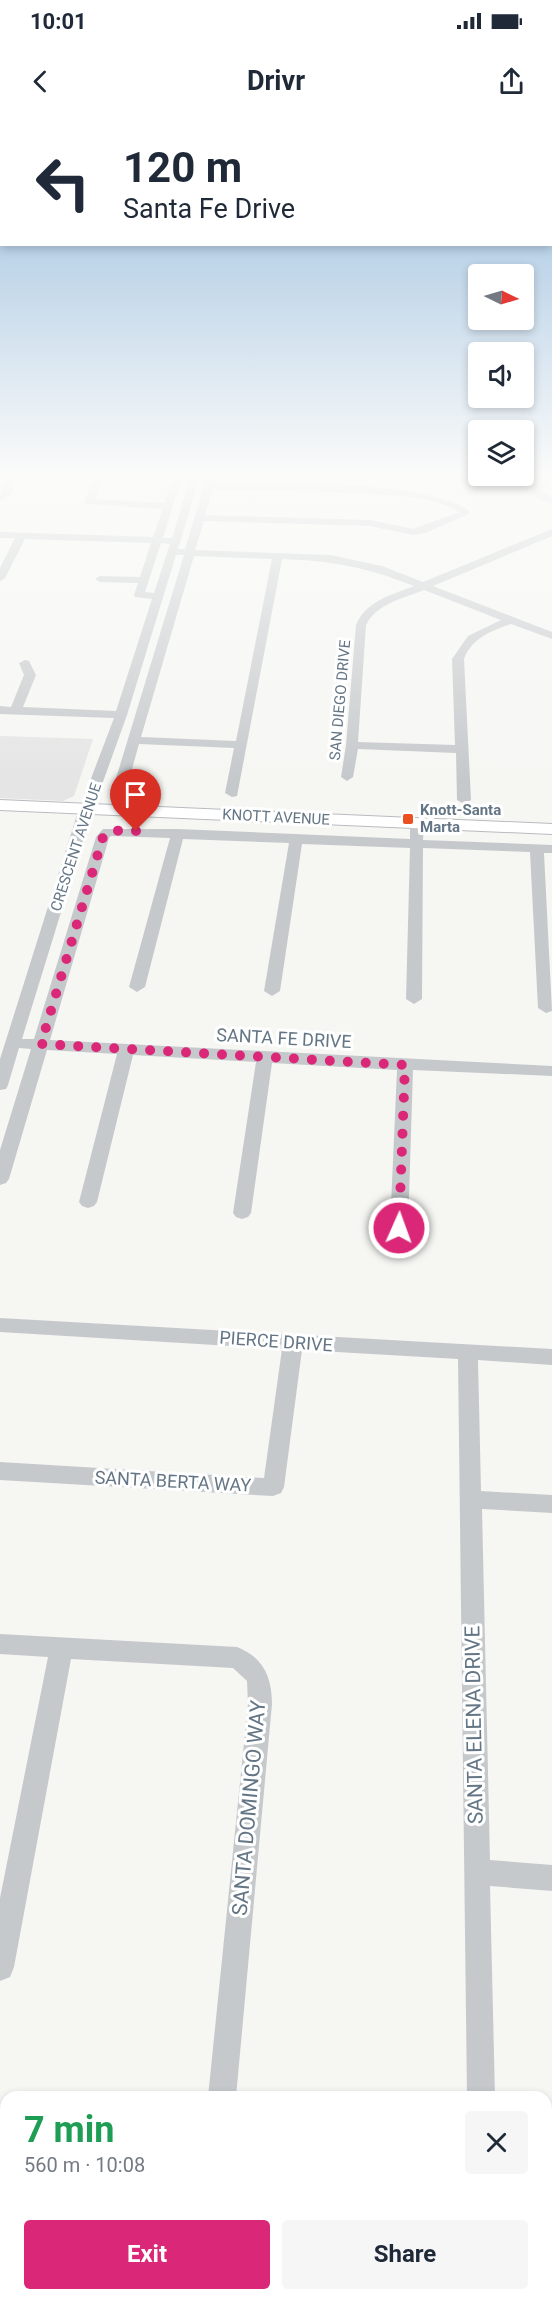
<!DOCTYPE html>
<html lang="en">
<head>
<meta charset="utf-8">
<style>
  body { margin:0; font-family:Roboto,sans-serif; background:#f6f6f7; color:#1f2937; height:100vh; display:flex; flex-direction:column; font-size:22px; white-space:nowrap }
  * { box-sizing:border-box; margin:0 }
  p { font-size:20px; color:#747a83 }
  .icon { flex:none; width:33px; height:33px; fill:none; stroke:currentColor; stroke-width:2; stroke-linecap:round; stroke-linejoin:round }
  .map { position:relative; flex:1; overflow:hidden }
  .sheet { position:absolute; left:0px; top:1971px; width:552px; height:210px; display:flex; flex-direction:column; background:#fff; border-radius:18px 18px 0 0; box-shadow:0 3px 9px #0003 }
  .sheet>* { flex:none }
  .hud { position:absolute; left:0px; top:0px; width:552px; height:126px; box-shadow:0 3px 9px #0003; background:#fff; color:#1f2937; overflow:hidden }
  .needle { width:39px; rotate:95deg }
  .tools { position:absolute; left:468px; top:144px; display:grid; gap:12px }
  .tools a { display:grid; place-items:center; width:66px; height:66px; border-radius:6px; background:#fff; box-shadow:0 3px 9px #0003; font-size:30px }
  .pin { position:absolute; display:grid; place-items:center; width:51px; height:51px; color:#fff; margin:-62px -26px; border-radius:50% 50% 50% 0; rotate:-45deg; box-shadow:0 0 6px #0007 }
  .pin .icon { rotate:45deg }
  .me { position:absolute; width:66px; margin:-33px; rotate:2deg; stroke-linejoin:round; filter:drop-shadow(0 0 4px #0008) }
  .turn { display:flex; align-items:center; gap:21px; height:126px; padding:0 24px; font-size:27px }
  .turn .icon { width:78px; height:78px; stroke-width:2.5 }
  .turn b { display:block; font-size:42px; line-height:51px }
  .round { display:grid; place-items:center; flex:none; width:63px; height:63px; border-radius:6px; background:#f6f6f7 }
  .head { display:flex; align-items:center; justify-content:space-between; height:102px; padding:0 24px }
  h1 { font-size:36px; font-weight:700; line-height:45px; color:#1e9e55 }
  .cta { display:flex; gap:12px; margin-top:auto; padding:12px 24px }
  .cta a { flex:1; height:69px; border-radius:6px; background:#db2777; color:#fff; font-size:24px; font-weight:700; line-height:69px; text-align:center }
  .cta a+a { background:#f6f6f7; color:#1f2937 }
  .status { display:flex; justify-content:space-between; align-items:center; height:42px; padding:0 30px; background:#fff; direction:ltr }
  .status svg { height:16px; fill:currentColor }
  header { display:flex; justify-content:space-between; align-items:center; height:78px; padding:0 24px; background:#fff; font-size:27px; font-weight:700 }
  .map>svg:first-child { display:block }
</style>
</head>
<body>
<div class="status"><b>10:01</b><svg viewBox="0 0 49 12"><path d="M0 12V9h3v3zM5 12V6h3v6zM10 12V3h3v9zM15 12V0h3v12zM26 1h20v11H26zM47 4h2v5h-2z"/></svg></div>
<header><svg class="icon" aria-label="back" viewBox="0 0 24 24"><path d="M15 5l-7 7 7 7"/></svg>Drivr<svg class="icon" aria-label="share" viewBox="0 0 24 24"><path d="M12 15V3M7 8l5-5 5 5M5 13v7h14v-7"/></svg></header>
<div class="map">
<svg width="552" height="2181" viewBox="0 0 552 2181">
  <rect width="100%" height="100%" fill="#f6f6f3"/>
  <!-- built -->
  <path fill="#e4e5e4" d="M0,616L93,619L74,676L63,681L0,678Z"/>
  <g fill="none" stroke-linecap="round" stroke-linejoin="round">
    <defs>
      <path id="major" d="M0,680L552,704V714L0,690Z"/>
    </defs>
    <!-- major casing -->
    <use href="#major" stroke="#b8bcc0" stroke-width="2"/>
    <!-- minor -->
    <path fill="#c6c9cc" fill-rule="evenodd" d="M11,353H20L10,375L0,381V374Z
      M96,353H105L95,379L164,383L174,353H183L163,418H172L192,353H201L178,429H185L208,353H217L215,363C280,365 415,358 469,390V394L425,413L413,415L370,406L204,401L195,430L330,435L382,446L423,462L552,409V416L433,466L552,512V519L511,504C491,511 472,518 464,539L471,680L464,684L457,680L456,633L358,629L353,657L347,661L341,657L346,625L356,505C366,481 391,475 414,466C365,447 335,441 282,439L237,676L232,677L225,673L234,628L139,624L124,678L122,681H112L110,678L184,435H176L127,595L90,698L22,919H34L96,717L103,709H178L410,719V703L417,699L424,703L423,720L552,725V733H544L552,891L546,893L538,888L530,732L423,728L422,879L414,884L406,879L410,728L302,724L280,871L272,876L264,871L289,723L183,719L145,867L137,872L129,867L170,718L111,716L109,718L50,920L552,946V956L413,950L408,1108L405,1113L399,1114L393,1113L390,1108L397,950L272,943L251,1093L248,1097L242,1099L236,1097L233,1093L256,942L133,935L97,1082L94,1086L88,1088L82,1086L79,1082L117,934L47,930L9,1059L6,1063L0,1065V1030L31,929L19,928L8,965L6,969L0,970V939L76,698L114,598L0,594V586L11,587L24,555L19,543L25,540L29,541L36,555L23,587L116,591L152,479L135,477L134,475L138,463L100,462L95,459L100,456L140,457L151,423L25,419L5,458L0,461V448L15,418H0V412L153,417L163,389L86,384L84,382ZM213,369C265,370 317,371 369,374C399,376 433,376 459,392L413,409L370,400L205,395ZM161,423L170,424L154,473L145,472ZM194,436L272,439L236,621L141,617ZM424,470L501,500L468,516L452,539L455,625L358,622L366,505C376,484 404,478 424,470Z
      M552,358V364L541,371L552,378V384L539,379L531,372L535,365Z
      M0,1198L552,1229V1245L478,1240L481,1371L552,1375V1393L482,1389L490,1740L552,1745V1771L490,1766L495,1977H467L458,1239L302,1230L284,1367L281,1373L273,1376L0,1360V1342L264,1358L282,1229L0,1212Z
      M0,1514L237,1527C263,1537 272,1557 272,1584L236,1977H208L248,1584L247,1561L233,1548L71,1539L14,1847L10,1857L0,1861V1778L48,1537L0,1534Z
      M0,2110L6,2111V2141L0,2140Z
      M188,2175H218V2181H186Z
      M469,2175H499L500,2181H468Z"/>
    <!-- major -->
    <use href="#major" fill="#fff" fill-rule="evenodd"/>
  </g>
  <!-- sky -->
  <linearGradient id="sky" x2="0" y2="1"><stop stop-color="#97bcdd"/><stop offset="0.54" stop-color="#fbfbfa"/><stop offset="1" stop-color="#fbfbfa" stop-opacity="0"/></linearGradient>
  <rect width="552" height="659" fill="url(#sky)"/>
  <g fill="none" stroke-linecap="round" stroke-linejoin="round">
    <!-- route -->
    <path stroke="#db2777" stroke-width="10" stroke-dasharray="0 18" d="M136,711C124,711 112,708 103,717L41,924L405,945L399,1108"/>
  </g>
  <!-- markers -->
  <rect fill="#ea511f" stroke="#fff" stroke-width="2" x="402" y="693" width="12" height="12" rx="3"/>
  <g text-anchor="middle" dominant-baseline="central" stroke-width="6" stroke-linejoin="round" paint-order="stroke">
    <!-- far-street labels -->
    <g font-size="15" fill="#647685" stroke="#fff">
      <text transform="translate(340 580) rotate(-85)">SAN DIEGO DRIVE</text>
      <text transform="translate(276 697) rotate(3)">KNOTT AVENUE</text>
      <text transform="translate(76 727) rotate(-72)">CRESCENT AVENUE</text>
    </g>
    <!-- far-poi labels -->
    <g font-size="15" font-weight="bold" fill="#647685" stroke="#fff" text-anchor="start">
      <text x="420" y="690">Knott-Santa<tspan x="420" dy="17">Marta</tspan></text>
    </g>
    <!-- street labels -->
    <g font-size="18" fill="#647685" stroke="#fff">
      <text transform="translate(284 918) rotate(3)">SANTA FE DRIVE</text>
      <text transform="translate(276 1221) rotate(4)">PIERCE DRIVE</text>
      <text transform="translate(173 1361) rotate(3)">SANTA BERTA WAY</text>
    </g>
    <!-- near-street labels -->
    <g font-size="21" fill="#647685" stroke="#fff">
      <text transform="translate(474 1605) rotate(-91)">SANTA ELENA DRIVE</text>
      <text transform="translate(249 1688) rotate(-85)">SANTA DOMINGO WAY</text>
    </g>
  </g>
</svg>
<div class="tools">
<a><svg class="needle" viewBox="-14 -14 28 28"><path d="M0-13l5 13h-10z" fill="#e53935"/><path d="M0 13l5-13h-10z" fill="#747a83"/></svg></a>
<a><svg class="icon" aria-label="sound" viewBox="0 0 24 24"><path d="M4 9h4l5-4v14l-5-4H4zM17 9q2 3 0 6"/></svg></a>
<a><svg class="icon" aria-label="layers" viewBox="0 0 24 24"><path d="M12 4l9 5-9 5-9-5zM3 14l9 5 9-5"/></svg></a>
</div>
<div class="pin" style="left:136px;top:711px;background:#d93025"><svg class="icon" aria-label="arrive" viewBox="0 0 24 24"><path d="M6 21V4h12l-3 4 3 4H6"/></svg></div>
<svg class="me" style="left:399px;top:1108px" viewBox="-20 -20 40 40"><circle r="17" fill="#db2777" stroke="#fff" stroke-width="3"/><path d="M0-11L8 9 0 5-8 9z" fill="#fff"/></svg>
<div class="hud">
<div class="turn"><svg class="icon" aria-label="left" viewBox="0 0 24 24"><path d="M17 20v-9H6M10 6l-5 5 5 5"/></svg><div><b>120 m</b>Santa Fe Drive</div></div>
</div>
<section class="sheet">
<div class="head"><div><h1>7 min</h1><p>560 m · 10:08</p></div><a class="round"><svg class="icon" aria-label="close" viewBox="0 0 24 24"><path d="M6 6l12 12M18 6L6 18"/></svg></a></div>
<div class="cta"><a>Exit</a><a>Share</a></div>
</section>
</div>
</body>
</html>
